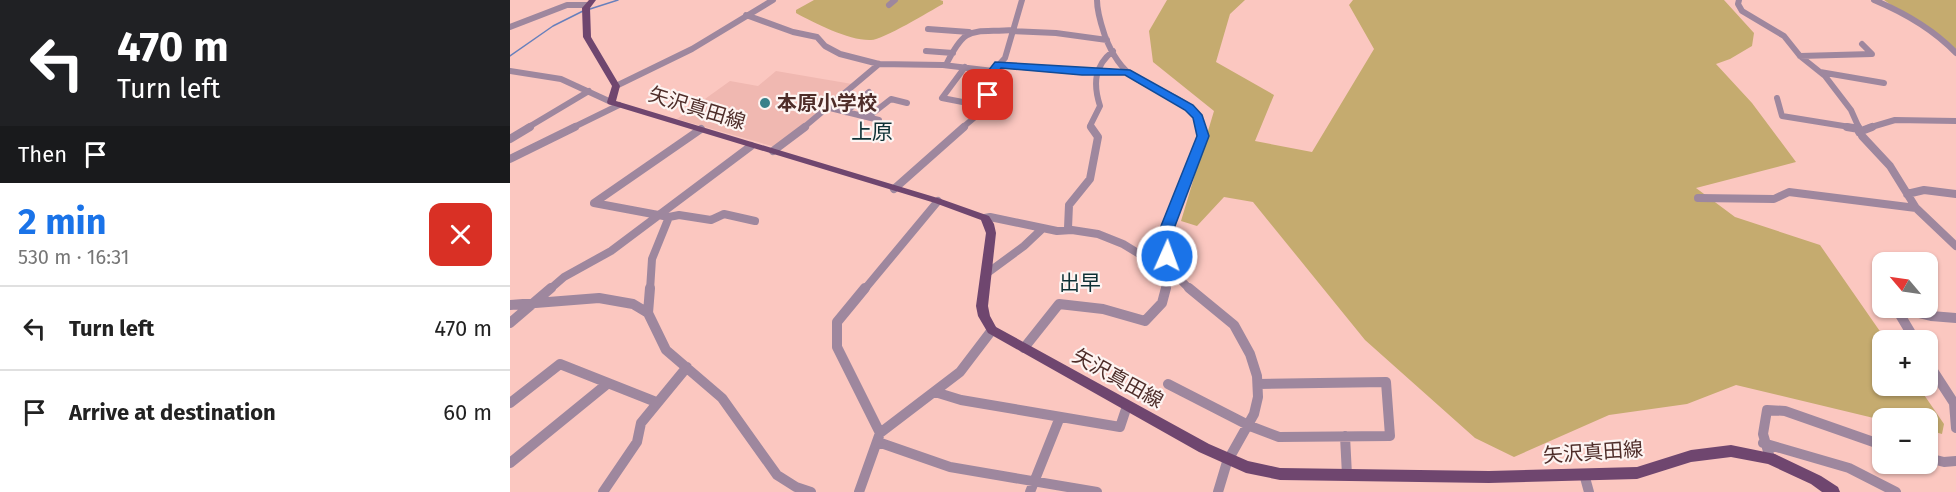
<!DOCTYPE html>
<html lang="en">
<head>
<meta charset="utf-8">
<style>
  body { margin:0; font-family:"Fira Sans","Noto Sans JP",sans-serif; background:#f6f6f6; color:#222; height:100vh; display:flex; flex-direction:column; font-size:22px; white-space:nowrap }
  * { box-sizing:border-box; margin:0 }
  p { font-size:20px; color:#767676 }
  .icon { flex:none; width:33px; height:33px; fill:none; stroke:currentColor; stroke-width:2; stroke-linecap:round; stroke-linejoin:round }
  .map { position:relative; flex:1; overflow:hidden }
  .drawer { display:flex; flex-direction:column; background:#fff; width:510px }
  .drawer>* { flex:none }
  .banner { background:#202124; color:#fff; overflow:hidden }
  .needle { width:39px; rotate:299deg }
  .controls { position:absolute; left:1362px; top:252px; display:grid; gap:12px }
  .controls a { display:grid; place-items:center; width:66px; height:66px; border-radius:12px; background:#fff; box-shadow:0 2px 4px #0004; font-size:30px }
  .pin { position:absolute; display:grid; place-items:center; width:51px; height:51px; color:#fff; margin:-26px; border-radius:12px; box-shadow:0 3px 9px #0006 }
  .me { position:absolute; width:66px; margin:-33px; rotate:2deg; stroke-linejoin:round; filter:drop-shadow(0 0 4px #0008) }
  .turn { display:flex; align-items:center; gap:21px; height:126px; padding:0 18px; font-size:27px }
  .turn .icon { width:78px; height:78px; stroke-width:2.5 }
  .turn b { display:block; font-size:42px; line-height:51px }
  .then { display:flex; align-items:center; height:57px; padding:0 18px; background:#0003; gap:12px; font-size:22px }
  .round { display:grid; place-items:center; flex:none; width:63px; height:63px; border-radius:12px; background:#f6f6f6 }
  .head { display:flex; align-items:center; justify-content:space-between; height:102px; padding:0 18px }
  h1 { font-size:36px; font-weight:700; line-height:45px; color:#1a73e8 }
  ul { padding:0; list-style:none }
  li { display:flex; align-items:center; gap:18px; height:84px; padding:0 18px; border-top:2px solid #e0e0e0 }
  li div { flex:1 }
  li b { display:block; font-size:22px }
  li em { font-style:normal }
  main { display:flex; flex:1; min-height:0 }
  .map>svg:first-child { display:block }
</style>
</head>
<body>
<main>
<section class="drawer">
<div class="banner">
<div class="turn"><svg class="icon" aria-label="left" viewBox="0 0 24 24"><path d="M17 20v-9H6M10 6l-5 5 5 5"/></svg><div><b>470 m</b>Turn left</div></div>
<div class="then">Then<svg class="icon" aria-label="arrive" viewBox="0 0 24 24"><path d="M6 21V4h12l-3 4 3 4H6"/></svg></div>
</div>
<div class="head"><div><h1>2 min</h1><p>530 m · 16:31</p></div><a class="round" style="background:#d93025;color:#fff"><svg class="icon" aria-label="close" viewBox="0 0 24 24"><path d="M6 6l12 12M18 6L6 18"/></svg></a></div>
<ul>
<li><svg class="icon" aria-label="left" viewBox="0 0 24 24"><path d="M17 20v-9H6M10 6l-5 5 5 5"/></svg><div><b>Turn left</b></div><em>470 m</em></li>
<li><svg class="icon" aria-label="arrive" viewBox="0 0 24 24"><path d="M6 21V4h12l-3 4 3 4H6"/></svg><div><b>Arrive at destination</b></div><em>60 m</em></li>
</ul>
</section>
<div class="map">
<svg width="1446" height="492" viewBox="0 0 1446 492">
  <rect width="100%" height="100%" fill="#fbc7c0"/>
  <!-- built -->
  <path fill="#f0b8b1" d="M266,71L342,84L265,147L167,119L220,81L248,86Z"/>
  <!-- green -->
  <path fill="#c5ab6f" d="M304,0H430L433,1V4C420,11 373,40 361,40C340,41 304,23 286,13V10Z
    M657,0H735L720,14L706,62L764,95L745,141L802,152L864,49L839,5L843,0H1214L1244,33L1242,46L1220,59L1206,64L1242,103L1286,162L1186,188L1225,217L1310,245L1376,340H1372V386H1408L1434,424L1432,434L1418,430V418H1372V420L1226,385L1177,404L1099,415L1004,457L965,438L855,340L743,202L714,197L687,226L671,221L704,111L643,62L639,31Z
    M1374,0H1446V53L1441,47Z"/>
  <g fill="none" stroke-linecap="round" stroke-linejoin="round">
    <!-- stream -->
    <path stroke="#6880bc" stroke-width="1.5" d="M80,9L108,0
      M0,56L43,26L73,11"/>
    <!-- minor-far2 -->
    <path stroke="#9e879e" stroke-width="6" d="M587,0C587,13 591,24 595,36C601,52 609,67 624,77C646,93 685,97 692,128
      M1229,0L1228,4L1232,11L1274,36L1290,56L1315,76L1341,110L1349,128
      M1364,0C1395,13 1423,29 1446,53
      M379,5L385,0
      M236,15L283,32L307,37L315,46L330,54L369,64L433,65L483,71
      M0,27L57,5H78
      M418,29L459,32
      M503,31L546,33L597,40
      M416,51L443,53
      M1290,56L1362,54L1352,44
      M436,65C456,24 461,33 503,30
      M488,65L572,72H617
      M455,67L432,98L473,106
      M0,71L51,79L101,102
      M1310,72L1374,83
      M106,86L182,49L263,0
      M1267,98L1272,116L1346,128
      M320,108L369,120
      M336,112L359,92
      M358,117L381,99L397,103
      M17,128L79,91
      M62,128L109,105
      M293,128L369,64
      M452,128L471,112L483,71L495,58L512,0
      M582,128L580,126L590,106C583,84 584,66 603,51
      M1358,128L1385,120L1446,121"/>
    <!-- minor-far1 -->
    <path stroke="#9e879e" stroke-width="8" d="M1337,127L1349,129
      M1348,127L1352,136L1380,166L1406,208L1446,246
      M1349,132L1362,127
      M0,139L20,127
      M263,151L295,127
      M0,159L65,127
      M384,189L454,127
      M1397,194L1414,190L1446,194
      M1188,198L1264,199L1279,192L1406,208
      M159,217L169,215L201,220L214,214L245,221
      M475,218L480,217L547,231L562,230L588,234L613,244L649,266L661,267L655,290
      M558,228L559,205L580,179L588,137L581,127
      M476,274L514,246L532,229
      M39,290L54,277L101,251L241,146
      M140,290L142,259L159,217L84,203L191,129
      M354,290L428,201
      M681,290C629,247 672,203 687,154C690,146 693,136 692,127"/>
    <!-- minor -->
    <path stroke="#9e879e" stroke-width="10" d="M679,288L724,325L740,354L747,376L748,397L744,414L717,462L708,492
      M0,305L89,298L123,304L138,313L156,350L212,398L267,475L286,487L301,492
      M1386,308L1405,340
      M1388,308L1421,316L1446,318
      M138,313L140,288
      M0,323L41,288
      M514,348L549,304L593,309L635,321L652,303L656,288
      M1418,363L1444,403L1446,428
      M658,384L740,426L769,437L880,436L876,382L748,384
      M425,392L451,400L610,427L617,406
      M0,403L50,364L146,402
      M370,433L450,372L482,330
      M835,436L837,475
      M368,442L440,467L587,492
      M1253,443L1339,468L1386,492
      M1260,458L1253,434L1257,410L1275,411L1372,445
      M1418,458L1434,462L1446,461
      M0,463L97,384
      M1074,474L1079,492
      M93,492L127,442L131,423L177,367
      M349,492L370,433L327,347V322L355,288
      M520,492L550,417"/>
    <!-- major -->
    <path fill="#6f466f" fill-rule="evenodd" d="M79,0H86L80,8L81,37L110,86L106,101L431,199L479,216L484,224L486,233L478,306L480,316L486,327L699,444L738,461L770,468L979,471L1127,467L1181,450L1221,445L1265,454L1311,476L1328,487L1330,492H1312L1301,484L1258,464L1221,457L1181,462L1127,479L979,483L770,480L736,473L689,452L478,333L468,316L466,306L476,233L471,220L425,203L98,104L97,102L102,86L73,37L72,8Z"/>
  </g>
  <!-- route -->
  <path fill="#1a73e8" stroke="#114b97" stroke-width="1.5" d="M485,62L620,70L683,105L692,115L699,136L665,226L662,260H652L648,240L651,226L687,136L683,118L675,110L615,75H572L491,68L488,72L483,95L481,97H474L472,95L478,71Z"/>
  <!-- markers -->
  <circle fill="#39808a" stroke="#fdf4f2" stroke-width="2" cx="255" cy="103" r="6"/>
  <g text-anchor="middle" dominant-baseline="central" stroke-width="4.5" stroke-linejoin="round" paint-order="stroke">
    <!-- poi labels -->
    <g font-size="20" font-weight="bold" fill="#4e2d29" stroke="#fdf4f2" text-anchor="start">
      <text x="267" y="103">本原小学校</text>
    </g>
    <!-- street labels -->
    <g font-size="20" fill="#4e2d29" stroke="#fdf4f2">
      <text transform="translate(187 108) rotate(17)">矢沢真田線</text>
      <text transform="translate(608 378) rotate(29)">矢沢真田線</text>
      <text transform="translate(1083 452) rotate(-4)">矢沢真田線</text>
    </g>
    <!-- neighbourhood labels -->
    <g font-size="21" fill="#0e3135" stroke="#fdf4f2">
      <text x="362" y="132">上原</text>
      <text x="570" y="283">出早</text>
    </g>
  </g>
</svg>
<div class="controls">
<a><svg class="needle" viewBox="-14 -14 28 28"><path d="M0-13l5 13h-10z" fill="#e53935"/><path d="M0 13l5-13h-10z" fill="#767676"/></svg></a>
<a>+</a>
<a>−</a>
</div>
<div class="pin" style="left:478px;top:95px;background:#d93025"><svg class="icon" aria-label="arrive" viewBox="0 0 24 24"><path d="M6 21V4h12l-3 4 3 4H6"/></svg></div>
<svg class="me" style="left:657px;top:256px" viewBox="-20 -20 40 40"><circle r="17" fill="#1a73e8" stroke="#fff" stroke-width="3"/><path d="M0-11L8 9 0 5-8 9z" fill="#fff"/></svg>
</div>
</main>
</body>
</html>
